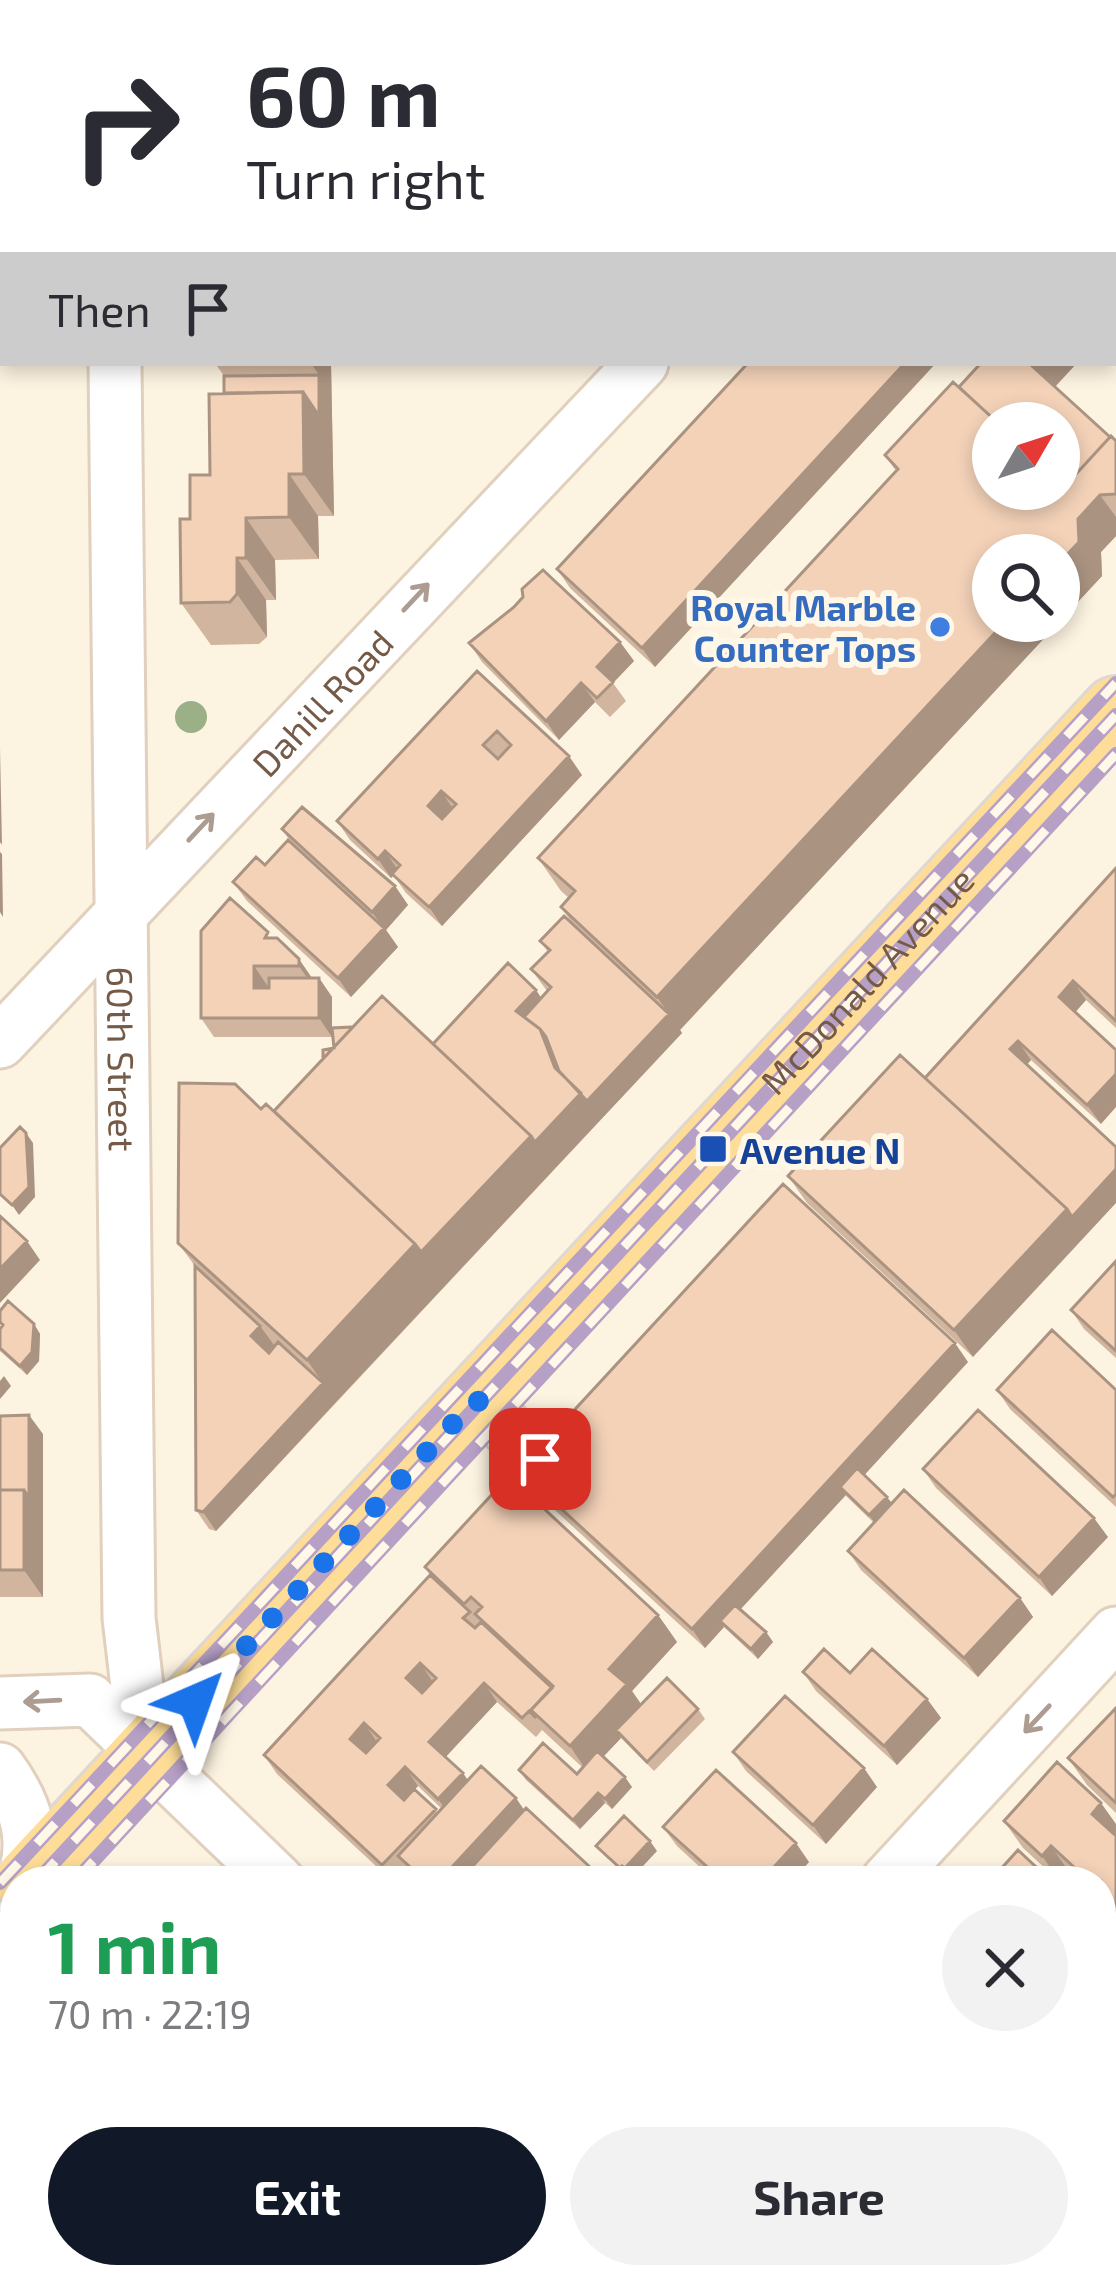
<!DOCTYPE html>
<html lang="en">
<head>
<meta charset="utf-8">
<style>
  body { margin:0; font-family:"Exo 2",sans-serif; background:#f2f2f3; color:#2b2b33; height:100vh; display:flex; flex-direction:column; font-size:45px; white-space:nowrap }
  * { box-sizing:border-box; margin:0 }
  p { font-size:39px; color:#7c7c81 }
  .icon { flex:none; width:66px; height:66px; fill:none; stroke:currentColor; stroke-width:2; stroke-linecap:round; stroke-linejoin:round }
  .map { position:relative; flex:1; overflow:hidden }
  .side { position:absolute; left:0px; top:1866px; width:1116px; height:423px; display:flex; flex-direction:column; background:#fff; border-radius:48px 48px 0 0; box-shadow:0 6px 18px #0003 }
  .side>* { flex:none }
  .hud { position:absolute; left:0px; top:0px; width:1116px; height:366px; box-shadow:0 6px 18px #0003; background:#fff; color:#2b2b33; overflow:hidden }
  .needle { width:78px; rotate:51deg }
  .controls { position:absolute; left:972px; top:402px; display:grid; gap:24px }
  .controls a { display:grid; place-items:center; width:108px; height:108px; border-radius:50%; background:#fff; box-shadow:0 6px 18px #0003; font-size:60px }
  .pin { position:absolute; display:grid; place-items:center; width:102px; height:102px; color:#fff; margin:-51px; border-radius:24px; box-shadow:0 6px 18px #0006 }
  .me { position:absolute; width:132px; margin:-66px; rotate:43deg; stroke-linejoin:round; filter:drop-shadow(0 0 9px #0008) }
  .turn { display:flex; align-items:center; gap:42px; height:252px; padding:0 48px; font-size:54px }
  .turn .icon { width:156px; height:156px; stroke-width:2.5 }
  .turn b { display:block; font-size:84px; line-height:102px }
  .then { display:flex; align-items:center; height:114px; padding:0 48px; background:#0003; gap:24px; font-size:45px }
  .round { display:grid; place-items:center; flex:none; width:126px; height:126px; border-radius:63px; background:#f2f2f3 }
  .overview { display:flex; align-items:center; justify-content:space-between; height:204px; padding:0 48px }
  h1 { font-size:72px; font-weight:700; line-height:90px; color:#1e9e55 }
  .button { display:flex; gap:24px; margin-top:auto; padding:24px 48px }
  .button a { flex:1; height:138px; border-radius:72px; background:#111827; color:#fff; font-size:48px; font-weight:700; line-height:138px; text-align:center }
  .button a+a { background:#f2f2f3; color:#2b2b33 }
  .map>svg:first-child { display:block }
</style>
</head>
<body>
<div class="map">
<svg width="1116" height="2287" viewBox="0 0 1116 2287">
  <rect width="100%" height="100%" fill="#fdf3e1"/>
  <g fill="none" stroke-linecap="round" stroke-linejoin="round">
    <defs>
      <g id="minor">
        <path d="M111,0L112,3"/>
        <path d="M667,0V3"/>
        <path d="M975,3L978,0"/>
        <path d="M0,148H3"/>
        <path d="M1113,196L1116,198"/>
        <path id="s1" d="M115,363L129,1618L145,1755"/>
        <path id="s2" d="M0,1042L642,363"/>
        <path d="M476,1399L551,1469"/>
        <path d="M0,1703L90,1700L278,1881"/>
        <path d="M0,1769C26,1805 37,1837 23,1881"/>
        <path d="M887,1881L1116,1633"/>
        <path d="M695,2274L709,2287"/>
        <path d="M512,2287L524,2274"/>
      </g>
      <g id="major">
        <path id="s3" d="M29,1881L1116,710"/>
      </g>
    </defs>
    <!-- minor casing -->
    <use href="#minor" stroke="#e1d0bd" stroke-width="57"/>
    <!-- major casing -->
    <use href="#major" stroke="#ded7d3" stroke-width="72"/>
    <!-- minor -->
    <use href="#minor" stroke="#fff" stroke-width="51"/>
    <!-- major -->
    <use href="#major" stroke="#fddd97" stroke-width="66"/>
    <defs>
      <path id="rail" d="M37,1881L1116,715
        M75,1881L1116,754
        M0,1883L1116,683
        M0,1921L15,1905
        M0,1963L15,1946"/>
    </defs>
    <!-- rail casing -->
    <use href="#rail" stroke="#b6a0c6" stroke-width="14"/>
    <!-- rail -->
    <use href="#rail" stroke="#fff7e8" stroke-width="9" stroke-dasharray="27" stroke-linecap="butt"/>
  </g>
  <!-- trees -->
  <circle fill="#9cb088" cx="191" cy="717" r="16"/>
  <!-- wall -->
  <path fill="#d1b59e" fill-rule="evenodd" d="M290,0H602V3H290Z
    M215,363H331L334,516H318L319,559L275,560L276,600H266L267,637L259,644L211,645L181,603L190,519L210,475L224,393V376Z
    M748,363H936L655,667L570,588L557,569Z
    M981,363H1077L1055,387L1110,437L1116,441V536L1101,552L1102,576L680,1030L682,1033L216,1531L209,1529L196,1510L195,1266L178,1243L261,1109L274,1111L334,1048L332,1037H214L201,1018L272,938L312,978H319L332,997V1028L433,1044L541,998L547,991L531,969L548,952L540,941L572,923L561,907L569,898L561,891L538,858L896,471L885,455L959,387Z
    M620,642L634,661L613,683L626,701L610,717L595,702L559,740L482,662L469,643Z
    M477,671L582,775L442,926L406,893L394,876L391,878L350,840L337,821Z
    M282,829L395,886L408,905L386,930L398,947L351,997L247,901L233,882L265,865L292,844Z
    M1116,868V1028L1086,1000L1075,1012L1101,1124L1031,1060L1027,1064L973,1357L807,1203L788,1176L925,1078Z
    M1116,1261V1358L1084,1329L1071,1310Z
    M0,1311L34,1324L40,1334L39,1361L27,1375L0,1351V1329L2,1327L0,1324Z
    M968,1362L864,1475L892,1503L1020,1598L1033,1617L978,1677L861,1570L848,1551L874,1523L845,1495L740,1610L766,1632L773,1642L758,1659L724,1627L705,1648L532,1489L519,1470Z
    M997,1390H1116V1507L1010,1409Z
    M0,1416L43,1434V1597H0Z
    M923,1469L1108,1537L1052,1596L936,1488Z
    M425,1567L658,1615L677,1642L632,1691L641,1705L698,1709L705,1719L654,1771L621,1738L603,1757L632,1787L612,1809L605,1803L580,1829L526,1780L519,1770L577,1774L582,1767L542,1730L536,1737L497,1702L445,1757L468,1781L524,1810L591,1868L601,1881H401L400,1879L392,1881L277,1774L264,1755L430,1575ZM418,1786L442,1809L438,1813L415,1789Z
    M803,1672L850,1673L927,1699L941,1718L897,1765L816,1691Z
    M1116,1708V1813L1087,1785L1068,1758Z
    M733,1752L877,1787L826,1844L746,1771Z
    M1004,1821L1116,1824V1916L1101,1902V1881H1078L1070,1873L1063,1881H1059L1023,1848Z
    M663,1827L809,1862L792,1881H715L677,1846Z
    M15,2022V2261L0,2247V2038Z
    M1116,2162V2232L1101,2218V2172Z
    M146,2274H186L173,2287H160Z
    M305,2274H440L428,2287L313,2286Z
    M844,2274H1034L858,2287Z"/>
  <!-- shaded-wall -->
  <path fill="#aa9381" d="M311,363H331L334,516L304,474L303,392L319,375Z
    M905,363H936L655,667L642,648Z
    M1033,363H1077L1050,392L1031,365Z
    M289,474L318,516L319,559L289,517Z
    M1100,495L1116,517V536L1101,552L1102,576L680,1030L682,1033L336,1402L307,1360L415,1244L531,1136L669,1014L657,997L1006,621H1059V563L1078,519Z
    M246,518L275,560L276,600L246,558Z
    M237,558L266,600L267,637L237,594Z
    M620,642L634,661L613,683L597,667Z
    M581,683L595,702L559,740L546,721Z
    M0,748L2,845L0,842Z
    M569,756L582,775L442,926L429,907Z
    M441,791L454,810L441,825L428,806Z
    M385,851L398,870L391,878L378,859Z
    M0,852L2,854L3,917L0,912Z
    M395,886L408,905L386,930L398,947L351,997L338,978L384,929L372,912Z
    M299,959L312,978V985L299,966Z
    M254,966L267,985V1007L254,988Z
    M319,978L332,997V1037L319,1018Z
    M1073,981L1086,1000L1072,1016L1059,997Z
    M536,990L554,1017L561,1076L516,1011Z
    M1018,1041L1031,1060L1024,1068L1010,1049Z
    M1116,1074V1107L1101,1124L1087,1105Z
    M26,1133L33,1143L35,1197L19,1215L12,1205Z
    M1116,1169V1203L973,1357L954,1330L1067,1209Z
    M27,1241L40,1260L0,1303V1269Z
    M34,1324L40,1334L39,1361L27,1375L20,1366Z
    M260,1326L274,1345L265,1355L251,1336Z
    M955,1343L968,1362L847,1494L840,1487L846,1495L725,1626L720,1621L724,1627L705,1648L692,1629Z
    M4,1376L11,1386L0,1399V1381Z
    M323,1383L336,1402L216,1531L203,1512Z
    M29,1415L43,1434V1597L24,1570V1490Z
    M887,1497L894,1506L876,1525L869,1515Z
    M1094,1518L1108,1537L1052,1596L1039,1577Z
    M1020,1598L1033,1617L978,1677L964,1658Z
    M658,1615L677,1642L632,1691L646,1711L616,1730L621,1738L588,1773L570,1746L609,1669Z
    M766,1632L773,1642L758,1659L751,1649Z
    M420,1663L433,1682L419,1697L406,1678Z
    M484,1683L497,1702L442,1761L429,1742Z
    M927,1699L941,1718L897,1765L884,1746Z
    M364,1723L377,1742L363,1758L350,1739Z
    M405,1767L418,1786L401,1804L388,1785Z
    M864,1768L877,1787L826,1844L813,1825Z
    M463,1773L476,1792L452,1818L438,1799Z
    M625,1777L632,1787L612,1809L605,1799Z
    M598,1793L605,1803L580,1829L573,1820Z
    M516,1798L529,1817L470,1881H439Z
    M1101,1803L1116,1824V1835L1092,1814Z
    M650,1841L657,1851L630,1880L623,1870Z
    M796,1843L809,1862L792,1881H761Z
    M1051,1846L1070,1873L1063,1881H1060L1042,1856Z
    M591,1868L601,1881H579Z
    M1104,1931L1116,1948V1951L1101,1967V1934Z
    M1116,2111V2128L1101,2144V2127Z
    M7,2257L15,2268V2274L20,2276L10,2287H0V2264Z
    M396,2274H440L428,2287H384Z
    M858,2274H888L861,2287L855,2278Z
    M930,2274H961L949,2287H918Z
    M1010,2274H1028L1029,2287H998Z"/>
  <!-- building -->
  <path fill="#f3d2b8" stroke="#aa9381" stroke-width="3" fill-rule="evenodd" d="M181,0H268V3H181Z
    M290,0H374V3H290Z
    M416,0H538V3H416Z
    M1037,0H1116V74L1113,71V3H1040Z
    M748,363H905L642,648L557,569Z
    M981,363H1033L1031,365L1110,437L1077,473L1059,457V423H998L959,387Z
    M319,375V416L303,392L224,393V376Z
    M953,382L998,423H993V489H1059V457L1077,473L1111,436L1116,441V494L1100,495L1078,519L1079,542L1059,563V555H993V621H1006L657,997L561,907L575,891L538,858L898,469L885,455Z
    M303,392L304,474H289V517L246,518V558H237V594L230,602L181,603L180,519H190V475H210L209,394Z
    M543,570L620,642L597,667L613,682L597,698L581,683L546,721L469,643L514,607L523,597L522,589Z
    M477,671L569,756L429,907L392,874L400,865L385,851L378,859L337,821ZM497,731L511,745L498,759L483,745ZM441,791L456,804L442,819L428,806Z
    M302,807L395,886L372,912L282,829Z
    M288,840L384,928L338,978L233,882L256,857L265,865Z
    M1116,868V1021L1073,981L1059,997L1116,1050V1074L1087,1105L1018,1041L1010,1049L1116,1147V1169L1072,1217L1067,1209L925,1078Z
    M230,898L268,932L265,938H277L299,959V966H254V988H269V978H319V1018H201V931Z
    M564,916L669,1014L587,1101L559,1071L546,1037L540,1029L524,1017L551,987L531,969L550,950L540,941Z
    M508,963L536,990L516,1011L540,1029L555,1068L581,1093L535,1142L531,1136L433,1044Z
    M382,996L531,1136L421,1252L415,1244L274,1111Z
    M353,1027L323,1059V1050L334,1048L332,1028Z
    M900,1055L1067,1209L954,1330L788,1176Z
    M179,1083L235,1084L261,1109L266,1104L415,1244L307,1360L178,1243Z
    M20,1127L26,1133L29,1187L12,1205L0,1194V1148Z
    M783,1184L955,1343L692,1629L519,1470Z
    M0,1216L27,1241L0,1269Z
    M1116,1261V1351L1071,1310Z
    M195,1266L260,1326L251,1336L269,1353L278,1342L323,1383L203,1512L196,1510Z
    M8,1301L34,1324L32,1352L20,1366L0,1348V1329L3,1325L0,1322V1311Z
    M1052,1330L1116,1390V1494L1113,1497L997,1390Z
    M978,1410L1094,1518L1039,1577L923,1469Z
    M29,1415V1498L24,1490H0V1416Z
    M857,1468L887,1497L869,1515L840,1487Z
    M509,1476L658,1615L609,1669L627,1684L570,1746L531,1710L553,1686L475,1614L482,1607L471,1597L464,1604L425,1567Z
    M0,1490H24V1570H0Z
    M904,1490L1020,1598L964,1658L848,1551Z
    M430,1575L470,1612L463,1618L475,1628L481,1622L552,1688L531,1710L536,1718L529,1711L522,1718L484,1683L429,1742L463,1773L438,1799L405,1767L388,1785L404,1800L414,1789L436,1809L382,1865L264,1755ZM420,1663L436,1678L422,1693L406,1678ZM364,1723L380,1738L366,1753L350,1739Z
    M735,1605L766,1632L751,1649L720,1621Z
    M824,1649L850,1673L872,1649L927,1699L884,1746L803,1672Z
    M667,1678L698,1709L647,1762L616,1730Z
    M785,1696L864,1768L813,1825L733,1752Z
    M1116,1708V1803L1068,1758Z
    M543,1743L577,1774L597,1751L625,1777L605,1799L598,1793L573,1820L519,1770Z
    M1057,1762L1101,1803L1092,1814L1116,1836V1906L1101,1892V1881H1089L1051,1846L1042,1856L1004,1821Z
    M481,1766L516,1798L439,1881H402L400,1879L410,1867L398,1856Z
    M716,1770L796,1843L761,1881H723L663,1827Z
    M526,1808L591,1868L579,1881H459Z
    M624,1816L650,1841L625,1868L622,1866L620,1868L596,1846Z
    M1018,1850L1051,1881H990Z
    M622,1866L638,1881H607Z
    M150,1873L158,1881H142Z
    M15,2022V2254L0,2240V2038Z
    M1116,2051V2111L1101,2127V2067Z
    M1114,2159L1116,2162V2226L1101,2212V2172Z
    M0,2250L7,2257L0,2264Z
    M113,2274H138L151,2287H101Z
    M150,2274H169L160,2284Z
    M212,2274H272L285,2287H219L209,2277Z
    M310,2274H396L384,2287H324Z
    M870,2274H930L918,2287H858Z
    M950,2274H1010L998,2287H938Z
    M1025,2274H1034L1048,2287H1013Z
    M1078,2274H1097L1111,2287H1067Z
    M583,2280L590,2287H576Z"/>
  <!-- one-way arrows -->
  <defs><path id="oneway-shaft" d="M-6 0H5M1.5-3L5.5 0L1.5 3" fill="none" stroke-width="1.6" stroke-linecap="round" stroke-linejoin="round" transform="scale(3)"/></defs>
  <g stroke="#ac9c91">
    <use href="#oneway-shaft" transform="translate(416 597) rotate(-47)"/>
    <use href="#oneway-shaft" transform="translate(201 827) rotate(-47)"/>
    <use href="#oneway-shaft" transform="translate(42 1701) rotate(177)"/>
    <use href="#oneway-shaft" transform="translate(1037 1719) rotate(133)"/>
  </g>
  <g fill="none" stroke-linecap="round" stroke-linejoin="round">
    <!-- route -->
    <path stroke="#1a73e8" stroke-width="21" stroke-dasharray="0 37.8" d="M195,1701L476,1399L540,1459"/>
  </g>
  <!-- markers -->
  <circle fill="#3f7fe0" stroke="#fff7e8" stroke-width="4.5" cx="940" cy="627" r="12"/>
  <rect fill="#1a4fb4" stroke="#fff7e8" stroke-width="4.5" x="698" y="1134" width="30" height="30" rx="6"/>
  <g text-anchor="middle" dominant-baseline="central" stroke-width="12" stroke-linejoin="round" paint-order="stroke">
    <!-- shop labels -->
    <g font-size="36" font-weight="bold" fill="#366cbe" stroke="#fff7e8" text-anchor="end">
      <text x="916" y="606">Royal Marble<tspan x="916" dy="41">Counter Tops</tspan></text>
    </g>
    <!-- street labels -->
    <g font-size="36" fill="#745a47" stroke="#fff7e8">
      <text stroke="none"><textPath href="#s2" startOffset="468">Dahill Road</textPath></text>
      <text stroke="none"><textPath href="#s3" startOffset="1230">McDonald Avenue</textPath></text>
      <text stroke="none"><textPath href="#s1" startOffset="696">60th Street</textPath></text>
    </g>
    <!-- transit labels -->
    <g font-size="36" font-weight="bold" fill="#164399" stroke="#fff7e8" text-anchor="start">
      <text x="740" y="1149">Avenue N</text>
    </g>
  </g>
</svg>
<div class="controls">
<a><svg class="needle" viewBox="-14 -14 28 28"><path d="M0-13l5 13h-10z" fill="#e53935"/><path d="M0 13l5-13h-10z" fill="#7c7c81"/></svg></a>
<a><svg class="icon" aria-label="search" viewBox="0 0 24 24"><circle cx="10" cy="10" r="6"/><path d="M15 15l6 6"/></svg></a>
</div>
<div class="pin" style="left:540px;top:1459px;background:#d93025"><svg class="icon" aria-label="arrive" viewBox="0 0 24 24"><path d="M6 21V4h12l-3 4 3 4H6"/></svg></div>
<svg class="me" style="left:195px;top:1701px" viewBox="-20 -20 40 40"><path d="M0-17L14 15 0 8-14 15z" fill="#1a73e8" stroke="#fff" stroke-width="4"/></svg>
<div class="hud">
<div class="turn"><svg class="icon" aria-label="right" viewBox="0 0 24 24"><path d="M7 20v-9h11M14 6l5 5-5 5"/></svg><div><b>60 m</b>Turn right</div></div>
<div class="then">Then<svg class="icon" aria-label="arrive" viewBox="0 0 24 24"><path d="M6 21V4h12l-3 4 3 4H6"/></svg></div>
</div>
<section class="side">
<div class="overview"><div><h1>1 min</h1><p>70 m · 22:19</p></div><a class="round"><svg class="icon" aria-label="close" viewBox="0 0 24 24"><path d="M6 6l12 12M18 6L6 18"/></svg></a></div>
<div class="button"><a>Exit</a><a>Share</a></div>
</section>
</div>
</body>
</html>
